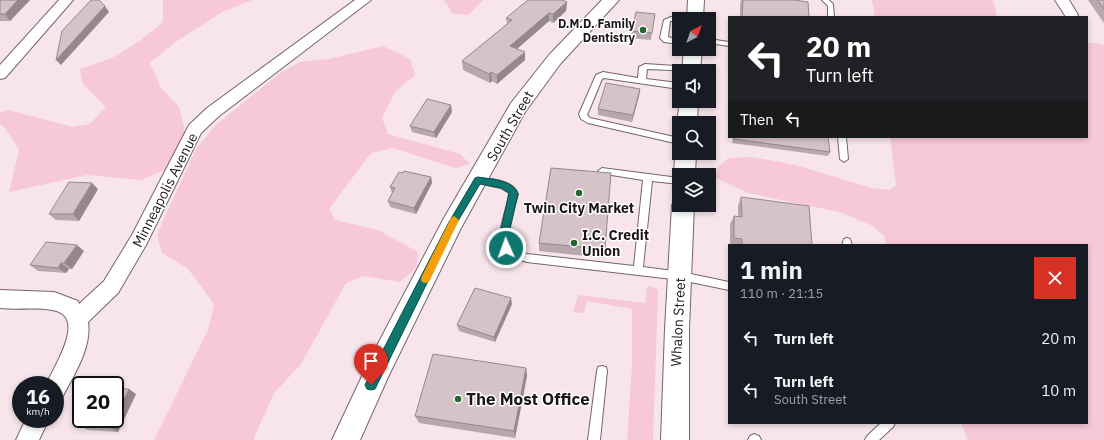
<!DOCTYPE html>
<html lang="en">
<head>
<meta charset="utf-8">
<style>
  body { margin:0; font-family:"IBM Plex Sans",sans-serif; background:#20242c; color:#f1f3f6; height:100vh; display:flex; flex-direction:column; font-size:15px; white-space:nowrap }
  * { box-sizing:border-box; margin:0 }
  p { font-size:13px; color:#9ea1a6 }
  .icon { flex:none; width:22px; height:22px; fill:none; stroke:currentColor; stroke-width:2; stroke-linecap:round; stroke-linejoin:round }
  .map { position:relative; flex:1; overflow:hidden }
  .drawer { position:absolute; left:728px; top:244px; width:360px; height:180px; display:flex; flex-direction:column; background:#171b24; border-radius:0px; box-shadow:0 2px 6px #0003 }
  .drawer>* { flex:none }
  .guide { position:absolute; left:728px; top:16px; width:360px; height:122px; border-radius:0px; box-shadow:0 2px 6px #0003; background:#202124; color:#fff; overflow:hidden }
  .needle { width:26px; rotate:41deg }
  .fabs { position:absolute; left:672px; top:12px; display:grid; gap:8px }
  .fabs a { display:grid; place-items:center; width:44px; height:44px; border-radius:0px; background:#171b24; box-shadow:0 2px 6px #0003; font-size:20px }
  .speed { position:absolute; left:12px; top:376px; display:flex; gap:8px; font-size:20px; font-weight:700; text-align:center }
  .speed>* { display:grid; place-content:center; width:52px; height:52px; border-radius:50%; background:#171b24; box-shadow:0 2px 6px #0003; line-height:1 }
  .speed small { font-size:10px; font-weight:400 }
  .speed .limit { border:2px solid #111; border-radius:6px; background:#fff; color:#111 }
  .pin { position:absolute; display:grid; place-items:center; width:34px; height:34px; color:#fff; margin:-41px -17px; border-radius:50% 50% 50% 0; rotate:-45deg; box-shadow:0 0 4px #0007 }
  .pin .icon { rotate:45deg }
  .me { position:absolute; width:44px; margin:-22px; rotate:358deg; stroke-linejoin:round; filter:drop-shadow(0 0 3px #0008) }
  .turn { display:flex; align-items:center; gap:14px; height:84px; padding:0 12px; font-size:18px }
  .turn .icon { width:52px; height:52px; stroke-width:2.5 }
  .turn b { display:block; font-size:28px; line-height:34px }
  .then { display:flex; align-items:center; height:38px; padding:0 12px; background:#0003; gap:8px; font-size:15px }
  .round { display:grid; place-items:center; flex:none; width:42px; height:42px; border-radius:0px; background:#20242c }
  .summary { display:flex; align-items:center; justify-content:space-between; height:68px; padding:0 12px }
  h1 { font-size:24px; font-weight:700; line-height:30px }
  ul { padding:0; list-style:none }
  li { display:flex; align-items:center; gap:12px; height:52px; padding:0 12px }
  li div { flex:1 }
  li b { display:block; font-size:15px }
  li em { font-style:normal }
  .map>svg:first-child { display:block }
</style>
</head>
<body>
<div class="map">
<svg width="1104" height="440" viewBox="0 0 1104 440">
  <rect width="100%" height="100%" fill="#f7e5eb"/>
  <!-- green -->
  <path fill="#f6c8d8" d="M163,0H252L222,12L174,43L150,63L161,88L179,107L185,131L168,168L142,180L87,175L9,192L19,150L5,128L0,124V113L8,110L73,127L90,124L106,107L82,83L80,69L112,58L141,40L163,22Z
    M444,0H483L468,15L453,14Z
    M872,0H992L996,9V17H875Z
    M1087,42L1104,45V440H968L961,423H1087V245H886L884,236L871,225L839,212L748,193L716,178L717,168L729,158L752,157L795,165L872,188L890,190L896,185L890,137H1087Z
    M383,46L410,59L415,75L395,92L382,118L388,134L460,154L470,164L455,168L393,148L371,153L329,209L335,220L378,230L418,252L416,268L400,282L364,276L346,283L301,364L274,393L253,440H154L208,330L214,304L188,269L162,253L157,234L196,149L216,125L279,74L300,62L329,59Z
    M649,286L654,287L658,290L653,440H627L632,366V309L587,301L584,313L573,312L578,295L645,303L647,288Z"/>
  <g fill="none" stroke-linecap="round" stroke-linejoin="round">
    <defs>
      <path id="lane" d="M822,0H829L833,4L834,17H828V6Z
        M671,17H679L682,19H679V21H670L668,37L679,40V44L664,42L660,38L664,20Z
        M709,39L729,42V46L709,43Z
        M645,64L691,67L695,69L693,71L647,69L646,79L679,83V89L604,78L602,79L587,115L590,118L679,138V144L588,123L581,119L579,114L596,75L603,72L638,78L639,67Z
        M838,137H846L848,159L844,162L840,159Z
        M602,168L679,178V184L652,181L643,267L681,272L729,282V290L681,280L527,262C522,260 516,260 512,257C488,243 508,213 509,193L501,188L478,183L474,180L478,177C491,179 513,180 518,194C515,206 503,236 513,247C517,251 522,252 527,254L634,266L643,180L599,173L598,171Z
        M847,238L850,239L852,245H842L844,239Z
        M602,366L606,367L607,371L600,440H588L597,371L598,367Z
        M881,423H895L893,427L879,440H865L867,436Z
        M754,434L759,436L761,440H748L750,436Z"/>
      <path id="street" d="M59,0H73L5,78L0,79V65Z
        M355,0H371L219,116L201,133L146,245L118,293L88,322C92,347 74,375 63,396L55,399V385H46C53,368 89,315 52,310C35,307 17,310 0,308V290L54,292L78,301L79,304L104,281L132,235L189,125L207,108Z
        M1055,0H1069L1078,15L1076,17H1066Z
        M26,419H49L39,440H16Z"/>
      <path id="secondary" d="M602,0H619L561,63L525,112L461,228L389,375L360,440H332L371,357L444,218L511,103L549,55Z
        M688,0H704L703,19H687Z
        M684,49H702L700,71H682Z
        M680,101H698L697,123H679V126L677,123Z
        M679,148V153H696L695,175H679V181C672,174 674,156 679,148Z
        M679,198V205H694L689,329V440H661L665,329L672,205L675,199Z"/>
    </defs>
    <!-- lane casing -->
    <use href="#lane" stroke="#75656b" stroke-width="2"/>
    <!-- street casing -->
    <use href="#street" stroke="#75656b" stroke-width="2"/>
    <!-- secondary casing -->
    <use href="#secondary" stroke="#75656b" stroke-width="2"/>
    <!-- lane -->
    <use href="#lane" fill="#fff" fill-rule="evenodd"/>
    <!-- street -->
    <use href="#street" fill="#fff" fill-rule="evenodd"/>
    <!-- secondary -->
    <use href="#secondary" fill="#fff" fill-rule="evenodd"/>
  </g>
  <!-- wall -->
  <path fill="#b7a8ac" d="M0,0H30L10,21H0Z
    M741,0H794L809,17H740V4Z
    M1088,0H1104V23Z
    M567,2L566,11L553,23L549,21L517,49L525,60L497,84L492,81L490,83L463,70L462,61L507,24L506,18Z
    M655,14L651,40L631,38L632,31Z
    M640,89L639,96L632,122L598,115V109Z
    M452,112L436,138L412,132L410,126Z
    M733,137H828L830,152L828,156L732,143Z
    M431,177L432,183L416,214L390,207L388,201L392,193L390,187Z
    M98,189L79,221L56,220L49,214Z
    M741,197L812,245H730V224L734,216H738V206Z
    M539,243L605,249L604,258L539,251Z
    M84,251L72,269H69L66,273L38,271L30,265Z
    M512,304L495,342L459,331L457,325Z
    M526,368L527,376L515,438L419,423L415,416Z
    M136,394L118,432L88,430L79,426Z"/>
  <!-- shaded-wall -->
  <path fill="#95888c" d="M18,0H30L10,21L5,14Z
    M567,2L566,11L553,23V14Z
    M105,6L109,12L61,65L56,60Z
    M549,13V21L510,55V46Z
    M525,52V60L497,84V75Z
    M491,72L492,81L490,83L489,74Z
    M640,89L639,96L632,122L633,115Z
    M451,105L452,112L436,138L434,132Z
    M431,177L432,183L416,214L414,208Z
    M92,183L98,189L79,221L73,214Z
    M77,245L84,251L72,269L64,263Z
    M61,263L69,269L66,273L58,268Z
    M511,298L512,304L495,342L494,337Z
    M526,368L527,376L515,438L514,431Z
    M129,389L136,394L118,432L110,428Z"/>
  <!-- building -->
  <path fill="#d5c3c8" stroke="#95888c" d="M0,0H18L5,14H0Z
    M91,0H99L105,6L56,60L62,31Z
    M528,0H562L567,2L553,14L549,13L510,46L525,52L497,75L491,72L489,74L462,61L512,20L506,18Z
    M743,0H794L808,2L809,17H742Z
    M1098,0H1104V9Z
    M636,12L655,14L652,33L632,31Z
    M606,83L640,89L633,115L598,109Z
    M427,99L451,105L434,132L410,126Z
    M734,137H828L830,152L734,139Z
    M551,168L611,173L605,249L539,243Z
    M404,171L431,177L414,208L388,201L395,188L390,187L399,172L403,173Z
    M69,182L92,183L73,214H49Z
    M741,197L809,206L812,245H742V239L734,238V216L742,217Z
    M46,242L77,245L64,263H61L58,268L30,265Z
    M475,288L511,298L494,337L457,325Z
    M433,354L526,368L514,431L415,416Z
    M115,389H129L115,418Z
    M83,419H115L110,428L79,426Z"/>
  <!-- route -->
  <path fill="#0f766e" stroke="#0a4d48" d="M478,177C490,179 514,180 518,194L508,238L511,248L510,250H503L499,238L509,193L501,188L480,184L455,226L375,389L371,390L367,389L365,385L367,381L449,222L475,178Z"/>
  <!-- slow -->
  <path fill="#f59e0b" d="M454,216L459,220L429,282L425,283L422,282L421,279L422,276L451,218Z"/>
  <!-- markers -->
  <g fill="#27662f" stroke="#fff" stroke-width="1.5">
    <circle cx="643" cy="30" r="4"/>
    <circle cx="579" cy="193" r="4"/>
    <circle cx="574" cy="243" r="4"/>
    <circle cx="458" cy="399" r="4"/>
  </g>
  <g text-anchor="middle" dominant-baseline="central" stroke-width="3" stroke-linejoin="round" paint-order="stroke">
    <!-- far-poi labels -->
    <g font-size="12" font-weight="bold" fill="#1d1618" stroke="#fff" text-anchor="end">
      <text x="635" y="23">D.M.D. Family<tspan x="635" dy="14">Dentistry</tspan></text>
    </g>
    <!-- street labels -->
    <g font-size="14" fill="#1d1618" stroke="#fff">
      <text transform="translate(510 126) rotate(-60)">South Street</text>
      <text transform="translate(165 190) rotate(-63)">Minneapolis Avenue</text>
      <text transform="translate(678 322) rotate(-87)">Whalon Street</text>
    </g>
    <!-- poi labels -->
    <g font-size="14" font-weight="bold" fill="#1d1618" stroke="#fff">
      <text x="579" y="208">Twin City Market</text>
      <text x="582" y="235" text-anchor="start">I.C. Credit<tspan x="582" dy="16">Union</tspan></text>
    </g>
    <!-- near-poi labels -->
    <g font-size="17" font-weight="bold" fill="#1d1618" stroke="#fff" text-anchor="start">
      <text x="466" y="399">The Most Office</text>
    </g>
  </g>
</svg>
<div class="fabs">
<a><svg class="needle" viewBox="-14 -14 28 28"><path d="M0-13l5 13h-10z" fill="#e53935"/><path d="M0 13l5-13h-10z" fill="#9ea1a6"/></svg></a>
<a><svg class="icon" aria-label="sound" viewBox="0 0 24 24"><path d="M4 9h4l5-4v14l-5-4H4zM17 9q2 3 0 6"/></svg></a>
<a><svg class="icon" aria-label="search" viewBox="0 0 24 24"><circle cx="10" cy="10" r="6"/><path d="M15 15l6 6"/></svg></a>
<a><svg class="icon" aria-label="layers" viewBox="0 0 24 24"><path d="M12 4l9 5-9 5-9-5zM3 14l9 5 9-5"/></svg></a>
</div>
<div class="speed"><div>16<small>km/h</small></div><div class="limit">20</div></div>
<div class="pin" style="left:371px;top:385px;background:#d93025"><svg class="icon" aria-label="arrive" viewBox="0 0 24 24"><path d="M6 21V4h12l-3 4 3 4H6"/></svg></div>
<svg class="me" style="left:506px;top:248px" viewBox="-20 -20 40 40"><circle r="17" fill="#0f766e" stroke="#fff" stroke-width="3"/><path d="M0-11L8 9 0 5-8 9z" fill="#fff"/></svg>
<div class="guide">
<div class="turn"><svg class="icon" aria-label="left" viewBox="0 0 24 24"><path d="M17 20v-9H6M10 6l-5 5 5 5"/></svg><div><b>20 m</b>Turn left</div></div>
<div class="then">Then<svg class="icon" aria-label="left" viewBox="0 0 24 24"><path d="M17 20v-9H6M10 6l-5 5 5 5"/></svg></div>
</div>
<section class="drawer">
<div class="summary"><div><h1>1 min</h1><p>110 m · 21:15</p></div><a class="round" style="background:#d93025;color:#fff"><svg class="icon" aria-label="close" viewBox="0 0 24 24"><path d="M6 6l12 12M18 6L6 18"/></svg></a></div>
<ul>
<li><svg class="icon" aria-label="left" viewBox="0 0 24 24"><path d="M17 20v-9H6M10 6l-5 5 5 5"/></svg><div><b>Turn left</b></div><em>20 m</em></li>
<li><svg class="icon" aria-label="left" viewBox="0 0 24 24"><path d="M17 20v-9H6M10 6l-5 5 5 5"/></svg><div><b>Turn left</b><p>South Street</p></div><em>10 m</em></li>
</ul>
</section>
</div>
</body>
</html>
